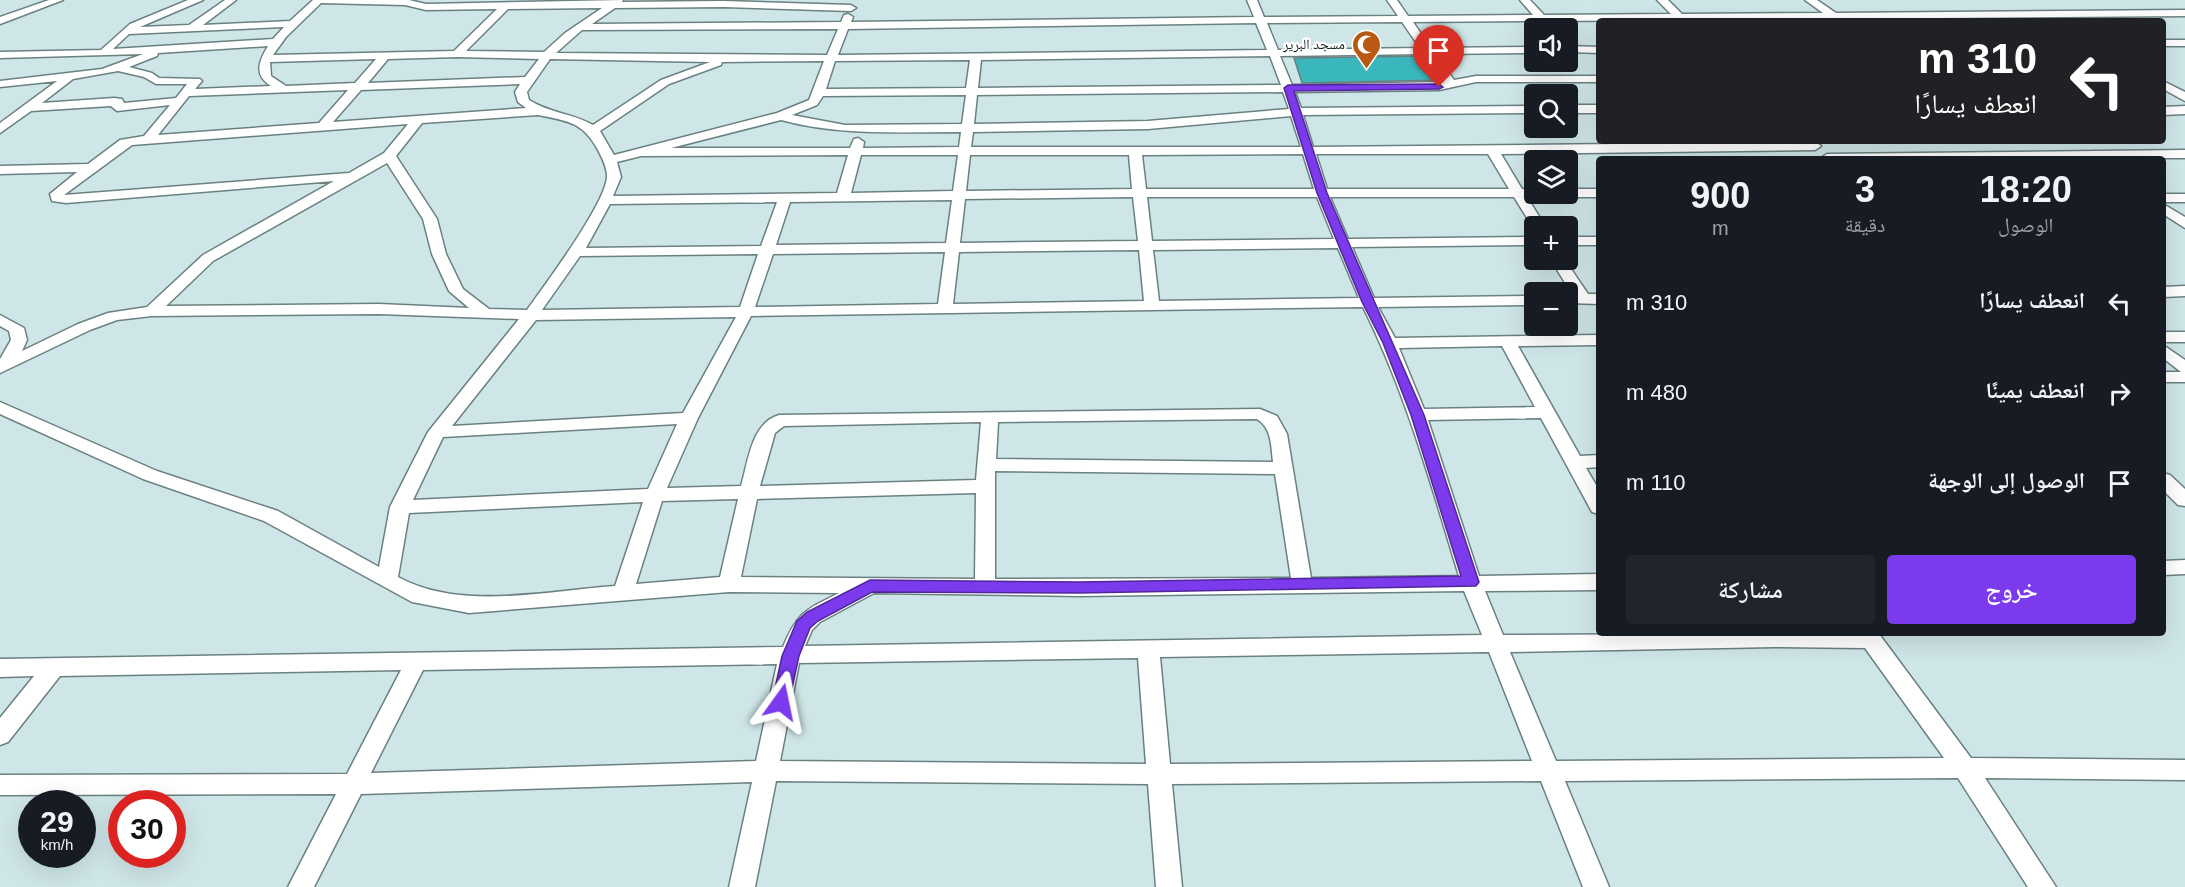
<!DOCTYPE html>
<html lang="ar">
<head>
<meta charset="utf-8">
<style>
  body { margin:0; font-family:Helvetica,"Noto Naskh Arabic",sans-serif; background:#20242c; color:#f1f3f6; direction:rtl; height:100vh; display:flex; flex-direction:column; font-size:22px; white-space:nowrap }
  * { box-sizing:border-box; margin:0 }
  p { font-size:20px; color:#9ea1a6 }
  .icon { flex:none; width:33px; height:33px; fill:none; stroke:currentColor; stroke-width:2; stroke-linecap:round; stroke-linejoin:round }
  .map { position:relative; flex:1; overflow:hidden; direction:ltr }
  .side { position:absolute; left:1596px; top:156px; width:570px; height:480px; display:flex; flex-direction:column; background:#171b24; border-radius:6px; box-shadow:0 6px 24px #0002; direction:rtl }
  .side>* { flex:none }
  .banner { position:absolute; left:1596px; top:18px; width:570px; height:126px; border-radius:6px; box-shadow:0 6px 24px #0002; direction:rtl; background:#202124; color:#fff; overflow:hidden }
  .controls { position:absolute; left:1524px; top:18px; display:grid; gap:12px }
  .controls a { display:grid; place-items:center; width:54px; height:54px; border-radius:6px; background:#171b24; box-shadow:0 6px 24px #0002; font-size:30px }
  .speed { position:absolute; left:18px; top:790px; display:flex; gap:12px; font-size:30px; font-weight:700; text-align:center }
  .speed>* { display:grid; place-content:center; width:78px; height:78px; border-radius:50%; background:#171b24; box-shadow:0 6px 24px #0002; line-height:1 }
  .speed small { font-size:15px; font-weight:400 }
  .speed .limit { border:9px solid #d22; background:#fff; color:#111 }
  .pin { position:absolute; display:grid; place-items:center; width:51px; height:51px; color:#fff; margin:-62px -26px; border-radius:50% 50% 50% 0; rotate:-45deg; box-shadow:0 0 6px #0007 }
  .pin .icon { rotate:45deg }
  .me { position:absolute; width:66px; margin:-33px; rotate:12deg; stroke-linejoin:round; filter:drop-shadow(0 0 4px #0008) }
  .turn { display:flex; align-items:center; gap:21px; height:126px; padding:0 30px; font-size:27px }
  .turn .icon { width:78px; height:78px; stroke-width:2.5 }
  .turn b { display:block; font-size:42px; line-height:51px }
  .eta { display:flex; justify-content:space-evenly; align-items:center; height:102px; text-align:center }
  .eta b { font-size:36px; font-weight:600; line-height:42px }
  .cta { display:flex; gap:12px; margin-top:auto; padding:12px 30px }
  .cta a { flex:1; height:69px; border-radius:6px; background:#7c3aed; color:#fff; font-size:24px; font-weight:600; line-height:69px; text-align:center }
  .cta a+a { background:#20242c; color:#f1f3f6 }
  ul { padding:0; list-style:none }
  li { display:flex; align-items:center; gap:18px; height:90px; padding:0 30px }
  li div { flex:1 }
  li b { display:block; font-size:22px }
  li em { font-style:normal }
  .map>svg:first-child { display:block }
</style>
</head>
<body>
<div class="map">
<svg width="2185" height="887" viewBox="0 0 2185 887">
  <rect width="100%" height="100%" fill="#cfe6e8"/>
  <!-- building -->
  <path fill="#3ab7bd" stroke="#6a7f80" stroke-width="1.5" d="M1424,56L1440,80L1302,83L1294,58Z"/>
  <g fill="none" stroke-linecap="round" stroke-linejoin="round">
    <defs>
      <path id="minor" d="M49,0H63L0,24V17Z
        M188,0H203L140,27L189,25L225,0H236L203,25L290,21L313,0H409L426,4L623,0L622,2L724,1L851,5L856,8L851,11L724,7L615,8L592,24L841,22L844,15L848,14L853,17L851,22L1254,17L1247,0H1257L1264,17L1398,16L1387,0H1397L1408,16L1533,15L1520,0H1530L1544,15L1671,14L1657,0H1668L1682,14L1823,13L1805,0H1817L1836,13L2185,10V16L1550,21L1553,25L1548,28L1539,21L1413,22L1431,48L1534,47V53L1436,54L1454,80L1476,76H1599V82H1476L1439,90L1295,92L1301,108L1534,106V113L1303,115L1313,147L1815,142L1821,146L1815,150L1501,154L1522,189H1534V194H1568V189H1599V197H1527L1545,226H1534V229L1514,197H1330L1348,239L1534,237V245L1352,247L1374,298L1534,296V305L1378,307L1395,338L1599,335V345L1518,346L1580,456L1599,455V467L1586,468L1599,490V514L1592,512L1541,418L1428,420L1479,576L1599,574V590L1485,591L1503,635L1875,633L1879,634L1971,758L2185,760V780L1985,778L2056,887H2028L1958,778L1565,781L1609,887H1583L1541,781L1172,784L1182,887H1156L1148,784L776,781L755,887H729L752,782L361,794L314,887H288L336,794L0,795V775L347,774L401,670L60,676L8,742L0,745V718L34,676L0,677V659L783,647C798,611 806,610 839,593L729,592L469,613L412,602L264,521L143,479L0,414V402L157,471L278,511L379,567L390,507L428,432L519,319L379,314L152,316L117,320L90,330L0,373V359L11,340L9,331L0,326V315L24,328L27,340L22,351L78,324L108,313L147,307L203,255L334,181L66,203L52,201L50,194L77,172L0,174V166L88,164L120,140L144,136L170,105L117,111L111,106L31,111L0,133V123L57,81L0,87V81L102,69L143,54L0,58V52L101,50L130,24ZM321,3L405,5L426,10L497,9L454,51L273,55L286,37ZM602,8L565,33L544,52L466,51L508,9ZM1402,22L1420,48L1278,50L1267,23ZM1256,23L1267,50L838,55L848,29ZM284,27L273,39L113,49L129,34ZM838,29L827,55L556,53L582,30ZM268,46C259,61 253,75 271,86L195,89L202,81L200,79L159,78L152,73L129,67L157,56L158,53ZM1425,54L1444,82L1292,85L1280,56ZM1270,56L1281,85L978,88L981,60ZM457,57L539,59L525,77L368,83L388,59ZM376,59L355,83L286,86L271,76L270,62ZM550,59L710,62L661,80L593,125C572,113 549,113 529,100L527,92ZM970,60L966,88L826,89L835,61ZM824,61L809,100L777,113L614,155L600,131L669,84L721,65L722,62ZM118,71L144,77L156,84H187L176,98L124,103L122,99L114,98L42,103L73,79ZM520,84L515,92L518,102L526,108L333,122L361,90ZM348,90L319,123L158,135L189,96ZM1283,92L1289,109L1148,121L974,124L977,95ZM966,95L962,124L845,125L792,115L817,105L823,96ZM538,115C568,121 583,122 598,150C602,158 607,167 607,176C607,202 544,286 527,310L489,309L463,289L446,254L437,219L396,156L422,123ZM1291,116L1301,147H971L973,132L1148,129ZM781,120C840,136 899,132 961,132L959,147L863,148L864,142L858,138L854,139L850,148H671ZM408,124L384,153L349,173L64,195L132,145ZM1303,154L1314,189H1146L1142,155ZM1316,154H1488L1509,189H1327ZM848,155L837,193L613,196L621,177L617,162L641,156ZM861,155H958L953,191L851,193ZM970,155H1129L1132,189L966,191ZM387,163L423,219L432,254L449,291L469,308L379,304L166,306L213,261ZM1133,197L1138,241L960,243L965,199ZM1147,197H1317L1334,239L1152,241ZM952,200L946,243L776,245L790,202ZM777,202L761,246L586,248L610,204ZM1338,248L1359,298L1159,301L1153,250ZM1139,250L1144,301L953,304L959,252ZM945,252L938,304L755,307L773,254ZM758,254L740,307L542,310L580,256ZM1363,307C1406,393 1431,485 1459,576L1311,578L1287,434L1277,416L1260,409L779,415C751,423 748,463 741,486L667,488L698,418L751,316ZM736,317L683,413L452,426L536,320ZM1502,346L1535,407L1424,409L1399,348ZM1257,419C1272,428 1271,446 1273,462L996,459L998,422ZM981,422L976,480L760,486L775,433L784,426ZM677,424L648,489L413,500L443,437ZM995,471L1275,474L1291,578L995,579ZM976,493L975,579L741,577L757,499ZM738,499L720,577L636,584L662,501ZM643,502L615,586C546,591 460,611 398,577L409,513ZM1464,591L1482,635L805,646L812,630L820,622L874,593L1079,596ZM1775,647L1865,648L1944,758L1556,761L1510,652ZM1489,652L1532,761L1170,764L1160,657ZM1138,658L1146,764L780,761L799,663ZM777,664L756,761L371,773L423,670Z
        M2163,40H2185V46H2163Z
        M1568,46L1599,47V53L1568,52Z
        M2163,81L2185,92V101L2163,89Z
        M1568,105H1599V113H1568Z
        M2185,106V114L2163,115V107Z
        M2185,150V158H1821L1827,154Z
        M2163,194H2185V202H2163Z
        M2163,204L2185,217V228L2163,214Z
        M1568,237H1599V245H1568Z
        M1551,260H1565L1588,294H1599V304L1568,303V295L1572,294Z
        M2185,286V296L2163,297V287Z
        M2163,332H2185V342H2163Z
        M2163,345L2185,360V382H2163V372H2181L2163,358Z
        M2163,473L2170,475L2185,489V506L2178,505L2163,490Z
        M2185,560V574L2163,575V561Z"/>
    </defs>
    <!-- minor casing -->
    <use href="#minor" stroke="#6b8081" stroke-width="3"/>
    <!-- minor -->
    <use href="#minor" fill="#fff" fill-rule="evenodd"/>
  </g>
  <!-- route -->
  <path fill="#7c3aed" stroke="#51269a" stroke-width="1.5" d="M1288,85L1439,84L1443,87L1439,89L1294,91L1327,193L1424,415L1479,582L1476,586L1079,593L872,592L818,621L810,628L799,656L789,702L787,707H775L772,702L782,656L797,621L807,612L870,580L1079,582L1461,576L1411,415L1383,343L1362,302L1317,193L1284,88Z"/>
  <!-- icons -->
  <defs>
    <symbol id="mosque-pin" viewBox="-11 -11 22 30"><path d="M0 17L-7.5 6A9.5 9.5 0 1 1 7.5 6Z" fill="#b95a13" stroke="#fff"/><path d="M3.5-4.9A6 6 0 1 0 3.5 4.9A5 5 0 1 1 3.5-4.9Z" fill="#fff"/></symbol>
  </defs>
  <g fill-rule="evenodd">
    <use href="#mosque-pin" x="1350" y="28" width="33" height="45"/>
  </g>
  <g text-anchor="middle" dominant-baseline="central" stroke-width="4.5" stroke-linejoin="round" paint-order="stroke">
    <!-- far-poi labels -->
    <g font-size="14" fill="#171f20" stroke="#fff" text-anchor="end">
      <text x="1345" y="44">مسجد البرير</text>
    </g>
  </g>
</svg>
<div class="controls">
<a><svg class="icon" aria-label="sound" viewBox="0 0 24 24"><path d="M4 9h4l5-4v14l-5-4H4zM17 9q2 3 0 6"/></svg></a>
<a><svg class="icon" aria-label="search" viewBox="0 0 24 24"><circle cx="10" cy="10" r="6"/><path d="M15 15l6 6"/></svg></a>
<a><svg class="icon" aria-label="layers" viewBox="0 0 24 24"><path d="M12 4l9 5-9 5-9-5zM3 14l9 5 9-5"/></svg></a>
<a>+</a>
<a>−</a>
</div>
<div class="speed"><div>29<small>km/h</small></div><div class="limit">30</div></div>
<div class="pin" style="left:1439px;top:87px;background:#d93025"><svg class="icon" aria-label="arrive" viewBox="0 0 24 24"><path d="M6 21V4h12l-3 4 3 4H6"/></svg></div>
<svg class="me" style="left:781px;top:702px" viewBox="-20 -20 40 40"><path d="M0-17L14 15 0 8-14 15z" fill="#7c3aed" stroke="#fff" stroke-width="4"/></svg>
<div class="banner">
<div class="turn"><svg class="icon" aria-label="left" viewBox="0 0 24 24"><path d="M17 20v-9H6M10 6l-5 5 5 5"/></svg><div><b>310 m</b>انعطف يسارًا</div></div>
</div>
<section class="side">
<div class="eta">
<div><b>18:20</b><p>الوصول</p></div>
<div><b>3</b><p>دقيقة</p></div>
<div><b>900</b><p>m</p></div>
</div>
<ul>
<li><svg class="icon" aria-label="left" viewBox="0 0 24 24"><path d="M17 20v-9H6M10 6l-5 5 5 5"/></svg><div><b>انعطف يسارًا</b></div><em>310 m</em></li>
<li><svg class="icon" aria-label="right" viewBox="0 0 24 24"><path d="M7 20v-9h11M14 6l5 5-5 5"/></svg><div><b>انعطف يمينًا</b></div><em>480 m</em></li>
<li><svg class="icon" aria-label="arrive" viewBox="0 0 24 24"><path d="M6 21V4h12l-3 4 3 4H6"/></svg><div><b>الوصول إلى الوجهة</b></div><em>110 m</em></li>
</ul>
<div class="cta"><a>خروج</a><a>مشاركة</a></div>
</section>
</div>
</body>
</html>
